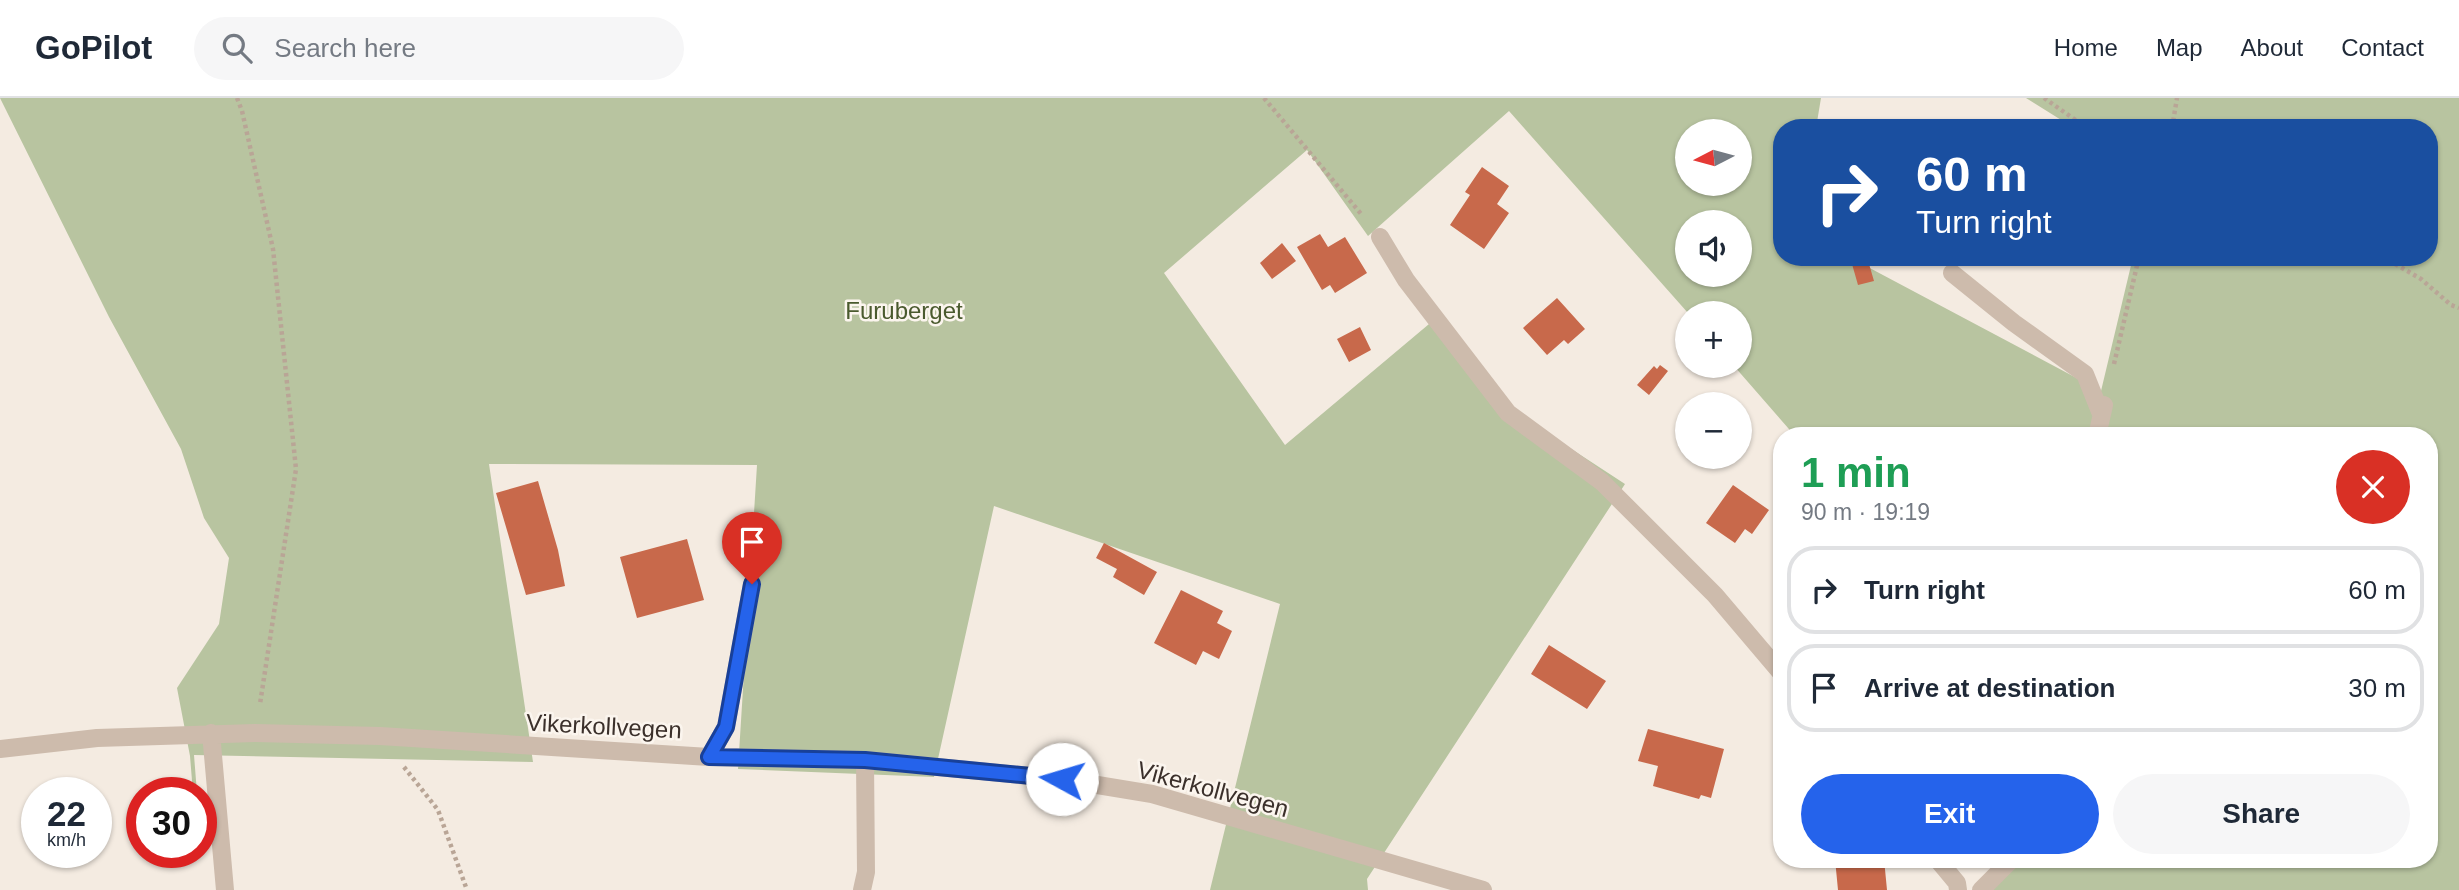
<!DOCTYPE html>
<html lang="en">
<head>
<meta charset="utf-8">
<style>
  body { margin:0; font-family:Arial,sans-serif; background:#f6f6f7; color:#1f2937; height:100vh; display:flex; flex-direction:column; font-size:26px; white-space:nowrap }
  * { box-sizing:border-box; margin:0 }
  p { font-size:23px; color:#747a83 }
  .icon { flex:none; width:38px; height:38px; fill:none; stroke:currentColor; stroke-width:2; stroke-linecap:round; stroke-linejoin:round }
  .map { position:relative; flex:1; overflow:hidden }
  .drawer { position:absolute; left:1773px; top:329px; width:665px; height:441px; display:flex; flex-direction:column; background:#fff; border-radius:28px; box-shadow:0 2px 5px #0004 }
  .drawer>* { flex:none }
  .top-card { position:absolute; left:1773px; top:21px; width:665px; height:147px; border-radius:28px; box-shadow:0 2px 5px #0004; background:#1a4fa0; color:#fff; overflow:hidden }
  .needle { width:46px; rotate:264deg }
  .controls { position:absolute; left:1675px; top:21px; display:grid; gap:14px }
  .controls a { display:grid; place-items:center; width:77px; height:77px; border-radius:50%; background:#fff; box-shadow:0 2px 5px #0004; font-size:35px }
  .speed { position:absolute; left:21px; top:679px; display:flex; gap:14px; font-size:35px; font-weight:700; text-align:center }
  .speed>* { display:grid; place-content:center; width:91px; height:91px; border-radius:50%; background:#fff; box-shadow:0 2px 5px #0004; line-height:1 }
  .speed small { font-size:18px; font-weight:400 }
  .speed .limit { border:10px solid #d22; background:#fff; color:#111 }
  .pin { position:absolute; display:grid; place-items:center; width:60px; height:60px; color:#fff; margin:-72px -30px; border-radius:50% 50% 50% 0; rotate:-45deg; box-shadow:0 0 7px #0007 }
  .pin .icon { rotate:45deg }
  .me { position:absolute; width:77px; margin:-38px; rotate:276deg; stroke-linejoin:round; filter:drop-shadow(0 0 5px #0008) }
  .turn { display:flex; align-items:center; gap:24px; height:147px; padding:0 28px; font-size:32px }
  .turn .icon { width:91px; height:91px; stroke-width:2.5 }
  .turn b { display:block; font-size:49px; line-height:60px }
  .round { display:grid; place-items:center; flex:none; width:74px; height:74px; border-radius:37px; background:#f6f6f7 }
  .summary { display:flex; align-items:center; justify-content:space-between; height:119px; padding:0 28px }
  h1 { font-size:42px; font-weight:700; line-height:52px; color:#1e9e55 }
  .primary-button { display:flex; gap:14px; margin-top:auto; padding:14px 28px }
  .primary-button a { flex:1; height:80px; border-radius:42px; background:#2563eb; color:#fff; font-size:28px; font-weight:700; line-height:80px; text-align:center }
  .primary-button a+a { background:#f6f6f7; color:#1f2937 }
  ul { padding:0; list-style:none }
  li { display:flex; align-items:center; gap:21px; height:88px; margin:0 14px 10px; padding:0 14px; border:4px solid #e0e1e3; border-radius:28px }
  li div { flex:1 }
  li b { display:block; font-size:26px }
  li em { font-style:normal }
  header { display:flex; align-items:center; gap:42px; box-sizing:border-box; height:98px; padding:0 35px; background:#fff; border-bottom:2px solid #e0e1e3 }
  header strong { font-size:33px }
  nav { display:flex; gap:38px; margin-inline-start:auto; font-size:24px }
  .search { width:490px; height:63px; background:#f6f6f7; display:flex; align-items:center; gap:18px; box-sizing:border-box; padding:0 24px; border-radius:38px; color:#747a83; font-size:26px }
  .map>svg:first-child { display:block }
</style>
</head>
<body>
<header>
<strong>GoPilot</strong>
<div class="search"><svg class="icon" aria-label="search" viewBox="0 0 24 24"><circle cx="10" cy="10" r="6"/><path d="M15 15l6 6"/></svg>Search here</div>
<nav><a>Home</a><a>Map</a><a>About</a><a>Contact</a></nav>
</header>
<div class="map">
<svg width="2459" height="792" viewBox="0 0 2459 792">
  <rect width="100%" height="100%" fill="#f4ebe1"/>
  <!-- green -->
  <path fill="#b8c4a0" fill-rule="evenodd" d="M0,0H1821L1816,30H1782V159H1849L2101,293L2133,159H2429V30H2074L2026,0H2459V792H1975L2001,761H2429V338H1795L1734,268H1740V215H1688L1509,13L1368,138L1307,52L1164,175L1285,347L1435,221L1515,314L1625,386L1367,781L1368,792H1210L1280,506L994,408L934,679L738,671L757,367L489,366L533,664L194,657L197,695H193L190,658L177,590L219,526L229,460L204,420L181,351L109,219ZM1687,33H1740V86H1687ZM1687,124H1740V177H1687Z"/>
  <!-- building -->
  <path fill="#c8694b" d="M1482,69L1509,88L1497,106L1509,115L1484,151L1450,127L1470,97L1465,94Z
    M1320,136L1328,149L1345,139L1367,175L1335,195L1330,187L1322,192L1297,149Z
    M1282,145L1296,163L1272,181L1260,165Z
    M1850,159H1867L1874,183L1858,187Z
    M1557,200L1585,231L1568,246L1564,242L1547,257L1523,230Z
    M1360,229L1371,252L1349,264L1337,241Z
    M1660,267L1668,273L1649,297L1637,287L1654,268L1657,271Z
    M538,383L558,452L565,488L526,497L496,395Z
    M1733,387L1769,412L1752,436L1745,431L1735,445L1706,425Z
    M687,441L704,502L637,520L620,459Z
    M1104,445L1157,474L1144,497L1113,479L1117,471L1096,460Z
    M1181,492L1223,513L1217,525L1232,533L1219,561L1203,553L1196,567L1154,545Z
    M1549,547L1606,583L1587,611L1531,576Z
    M1648,631L1724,651L1711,700L1701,697L1699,701L1653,688L1658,668L1638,663Z
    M1835,761H1884L1887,792H1838Z"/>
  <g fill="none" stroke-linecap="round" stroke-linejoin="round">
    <!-- path -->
    <path stroke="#b9a596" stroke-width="4.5" stroke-dasharray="3.5 3.5" stroke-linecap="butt" d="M237,0L242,13L273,151L296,371L260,606
      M1264,0L1362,117
      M2044,0L2087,30
      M2172,30L2177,0
      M2383,159L2421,181L2451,207L2459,210
      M2114,266L2139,159
      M404,669L438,712L467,792"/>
    <!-- minor -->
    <path stroke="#cdbbac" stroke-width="18" d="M1380,139L1406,182L1508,315L1602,384L1715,497L1782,576
      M1952,175L2014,225L2085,276L2101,316
      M2097,338L2104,307
      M211,635L225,792
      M0,651L97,640L255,635L380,638L709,659L865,662L1061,681L1152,696L1483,792
      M709,659L726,629L752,486
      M1937,761L1957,785L1958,792
      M862,792L866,774L865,662
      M1981,792L2012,761"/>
  </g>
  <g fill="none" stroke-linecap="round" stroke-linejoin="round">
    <defs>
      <path id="route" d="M752,486L726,629L709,659L865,662L1062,681"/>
    </defs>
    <!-- route casing -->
    <use href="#route" stroke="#184099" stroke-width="18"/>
    <!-- route -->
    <use href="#route" stroke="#2563eb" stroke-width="12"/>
  </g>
  <g text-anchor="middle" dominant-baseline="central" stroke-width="5" stroke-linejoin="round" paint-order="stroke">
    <!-- park labels -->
    <g font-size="24" fill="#4a5a2e" stroke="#fbf5ee">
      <text x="904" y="212">Furuberget</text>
    </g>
    <!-- street labels -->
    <g font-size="24" fill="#3b302b" stroke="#fbf5ee">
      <text transform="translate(604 628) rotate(3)">Vikerkollvegen</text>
      <text transform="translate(1213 691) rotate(15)">Vikerkollvegen</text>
    </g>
  </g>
</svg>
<div class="controls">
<a><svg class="needle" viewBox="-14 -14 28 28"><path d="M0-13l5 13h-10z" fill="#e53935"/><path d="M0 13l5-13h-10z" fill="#747a83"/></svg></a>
<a><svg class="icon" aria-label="sound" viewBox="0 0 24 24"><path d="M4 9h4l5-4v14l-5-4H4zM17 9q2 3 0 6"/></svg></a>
<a>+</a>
<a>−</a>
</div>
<div class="speed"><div>22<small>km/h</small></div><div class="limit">30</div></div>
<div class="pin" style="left:752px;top:486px;background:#d93025"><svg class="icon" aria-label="arrive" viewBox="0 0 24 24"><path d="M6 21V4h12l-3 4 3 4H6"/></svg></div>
<svg class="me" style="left:1062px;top:681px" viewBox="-20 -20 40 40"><circle r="19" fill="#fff"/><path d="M0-13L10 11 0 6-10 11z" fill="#2563eb"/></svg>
<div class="top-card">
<div class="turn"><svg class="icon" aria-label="right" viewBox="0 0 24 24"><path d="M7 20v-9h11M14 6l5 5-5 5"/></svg><div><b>60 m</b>Turn right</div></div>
</div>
<section class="drawer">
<div class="summary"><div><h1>1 min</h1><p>90 m · 19:19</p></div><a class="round" style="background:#d93025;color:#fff"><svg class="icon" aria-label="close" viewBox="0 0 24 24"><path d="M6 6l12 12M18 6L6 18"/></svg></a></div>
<ul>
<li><svg class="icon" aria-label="right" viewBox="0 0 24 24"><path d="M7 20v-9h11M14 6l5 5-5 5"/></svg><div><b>Turn right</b></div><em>60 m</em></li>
<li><svg class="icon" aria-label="arrive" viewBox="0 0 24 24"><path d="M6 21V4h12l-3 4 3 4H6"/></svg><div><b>Arrive at destination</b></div><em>30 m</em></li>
</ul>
<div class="primary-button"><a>Exit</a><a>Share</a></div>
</section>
</div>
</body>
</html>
